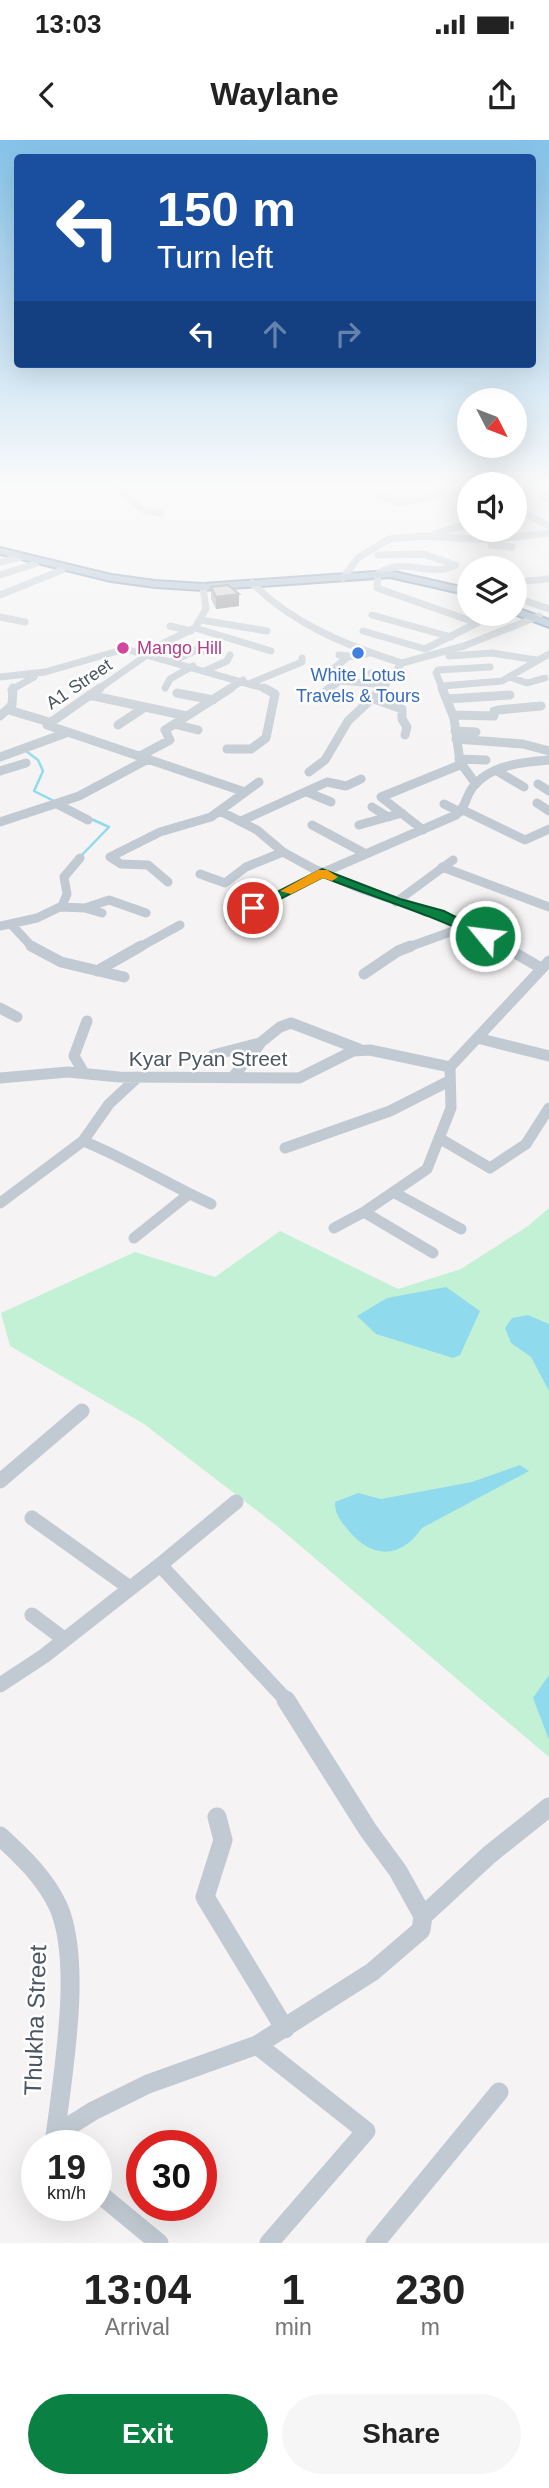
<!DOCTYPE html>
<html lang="en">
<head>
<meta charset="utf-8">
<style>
  body { margin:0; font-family:Helvetica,sans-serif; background:#f6f6f6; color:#222; height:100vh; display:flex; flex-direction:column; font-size:26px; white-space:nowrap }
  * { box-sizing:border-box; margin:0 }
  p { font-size:23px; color:#767676 }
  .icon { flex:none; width:38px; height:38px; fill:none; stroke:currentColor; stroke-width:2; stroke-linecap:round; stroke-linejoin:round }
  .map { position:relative; height:2103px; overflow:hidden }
  .sheet { display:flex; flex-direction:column; background:#fff; flex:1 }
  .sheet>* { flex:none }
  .top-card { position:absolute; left:14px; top:14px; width:522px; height:214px; border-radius:7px; box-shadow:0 7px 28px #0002; background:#1a4fa0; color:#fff; overflow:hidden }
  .needle { width:46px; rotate:132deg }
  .buttons { position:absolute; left:457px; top:248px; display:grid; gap:14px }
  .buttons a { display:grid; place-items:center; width:70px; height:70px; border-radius:50%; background:#fff; box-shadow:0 7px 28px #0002; font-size:35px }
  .speed { position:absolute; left:21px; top:1990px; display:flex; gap:14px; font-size:35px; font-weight:700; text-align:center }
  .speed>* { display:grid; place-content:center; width:91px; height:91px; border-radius:50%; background:#fff; box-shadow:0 7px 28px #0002; line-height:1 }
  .speed small { font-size:18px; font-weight:400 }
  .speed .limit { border:10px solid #d22; background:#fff; color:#111 }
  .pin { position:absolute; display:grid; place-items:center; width:60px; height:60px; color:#fff; margin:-30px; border:4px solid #fff; border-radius:50%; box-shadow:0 2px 7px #0007 }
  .me { position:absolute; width:77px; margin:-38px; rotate:299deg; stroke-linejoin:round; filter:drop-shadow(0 0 5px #0008) }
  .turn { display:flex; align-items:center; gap:24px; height:147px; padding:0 28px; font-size:32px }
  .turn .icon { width:91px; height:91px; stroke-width:2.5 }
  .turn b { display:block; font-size:49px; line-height:60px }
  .lanes { display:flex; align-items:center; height:66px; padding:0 28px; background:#0003; justify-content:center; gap:35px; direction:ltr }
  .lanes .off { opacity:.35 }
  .eta { display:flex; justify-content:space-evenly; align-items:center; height:119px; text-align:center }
  .eta b { font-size:42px; font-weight:600; line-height:49px }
  .cta { display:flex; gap:14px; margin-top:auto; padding:14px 28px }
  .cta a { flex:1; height:80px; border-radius:42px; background:#0b8043; color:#fff; font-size:28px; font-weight:600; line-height:80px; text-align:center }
  .cta a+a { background:#f6f6f6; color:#222 }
  .status { display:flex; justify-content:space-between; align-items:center; height:49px; padding:0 35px; background:#fff; direction:ltr }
  .status svg { height:19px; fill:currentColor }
  header { display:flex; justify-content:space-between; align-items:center; height:91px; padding:0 28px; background:#fff; font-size:32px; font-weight:600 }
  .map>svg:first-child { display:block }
</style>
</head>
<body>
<div class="status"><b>13:03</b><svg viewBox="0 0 49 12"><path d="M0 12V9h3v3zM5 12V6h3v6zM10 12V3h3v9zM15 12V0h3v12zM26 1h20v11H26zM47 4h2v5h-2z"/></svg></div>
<header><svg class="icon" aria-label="back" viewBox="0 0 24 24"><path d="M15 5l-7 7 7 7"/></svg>Waylane<svg class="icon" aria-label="share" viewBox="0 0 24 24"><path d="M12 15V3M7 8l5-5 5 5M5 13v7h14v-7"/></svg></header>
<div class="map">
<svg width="549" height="2103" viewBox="0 0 549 2103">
  <rect width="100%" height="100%" fill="#f5f3f3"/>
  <!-- green -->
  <path fill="#c3f1d5" d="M549,1068V1617L277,1386L144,1284L10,1206L1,1173L135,1112L215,1137L280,1091L398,1149L461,1129L528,1086Z"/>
  <!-- water -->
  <path fill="#90daee" d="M446,1147L480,1171L460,1215L453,1218L376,1194L357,1176L387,1158Z
    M528,1175L549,1184V1251L531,1217L511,1203L505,1188L512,1178Z
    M520,1325L529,1331L422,1388C401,1419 372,1419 349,1391C340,1380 335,1375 335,1362L358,1353L381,1359L472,1342Z
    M549,1535V1600L533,1558Z"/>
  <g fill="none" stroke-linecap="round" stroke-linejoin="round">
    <!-- stream -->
    <path stroke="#90daee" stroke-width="2.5" d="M26,611L38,620L43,631L34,651L54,661
      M80,717L109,687L89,678"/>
    <defs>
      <path id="trunk" d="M0,408L111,435L155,441L203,444L390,431L469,449V455L390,437L203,450L155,447L111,441L0,414Z
        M514,467L549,480V487L514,474Z"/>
    </defs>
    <!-- trunk casing -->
    <use href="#trunk" stroke="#7690ad" stroke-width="4"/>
    <!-- minor-far4 -->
    <path stroke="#c1cad2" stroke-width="7" d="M118,347L141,369L161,374
      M377,354L399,363L461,351
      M543,356L549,359
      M514,367L549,386
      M436,393L469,384
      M491,405L512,407
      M378,415L423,414L456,425C430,439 404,415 378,434L377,448L477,483
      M0,422L21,417
      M0,435L35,424
      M343,438L358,418L389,399L423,396L492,400L549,393
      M514,442L549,439
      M252,443C293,484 347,506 402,523
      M0,455L62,430
      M514,457L549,469
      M372,475L451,497
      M0,477L25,482
      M201,480L267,491
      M170,486L191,491
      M195,488L271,511
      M363,491L425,509L477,483
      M339,515L357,517L369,513
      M449,516L492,513L536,520
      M173,521L198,509L205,512
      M207,530L227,521L230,515
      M329,532L348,517
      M371,533L390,535
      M0,537L45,532L125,509L270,550
      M510,537L527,543L545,538
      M251,543L302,522V518
      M442,546L502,541L549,514
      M165,548L170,539L193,526
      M11,550L34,537
      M97,550L164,503L195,488L206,469L203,447
      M228,550L243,540
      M328,550L340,541L386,545
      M381,550L402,523L464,506L539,476
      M443,550L436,533L438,530L490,527"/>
    <!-- minor-far3 -->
    <path stroke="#c1cad2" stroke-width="9" d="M100,548L47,585L242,651
      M442,548L454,578L460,622L476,644
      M326,551L330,548
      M177,553L213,560
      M89,555L187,576L165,590L170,600L140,616
      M374,559L402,569V579L407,587L405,595
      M447,559L510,555
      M9,570L49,582
      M453,575L494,576V571L498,570L541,566
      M0,576L12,565L13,548
      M187,576L231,548
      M174,584L198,590
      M118,585L145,567
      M455,591L476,592
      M456,599L523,604L549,611
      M227,609H251L266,598L275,554L264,548
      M0,617L66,593
      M459,619L486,620
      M0,631L26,623
      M497,631L524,647
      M309,632L325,620L348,581L383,548
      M538,644L549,651
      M307,652L331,662
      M537,663L549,671
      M57,664L88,680
      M444,664L460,672
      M372,667L388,677
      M463,670L525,700L549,689
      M220,671L257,690L283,712L314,729L364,750L459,781L506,808
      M241,681L327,642L346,646L361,639
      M0,682L79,656L148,619
      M312,685L366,714
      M359,685L402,673
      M423,690L381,657L462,624
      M442,727L549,767
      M200,734L225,743L246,727L283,712
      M168,742L148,725L121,724L110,717L160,692L211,677L259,642
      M396,762L453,720
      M61,767L85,768L102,773
      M85,768L109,760L146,773
      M229,780L322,733L456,675C466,668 465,657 473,647C490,625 523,622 549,620
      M11,784L33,808
      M0,786L37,778L62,766L67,754L64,737L80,718
      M138,808L180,785
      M406,808L467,786"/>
    <!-- minor-far2 -->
    <path stroke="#c1cad2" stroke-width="11" d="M31,806L61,822L124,837
      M503,806L541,828
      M97,831L141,806
      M364,834L398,811L411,806
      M0,868L17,877
      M477,898L549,916
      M213,915L260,903L280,887L291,883L359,909
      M84,933L74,916L87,881
      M0,938L68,932L119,937L299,938L353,911L370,910L450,927
      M232,938L260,904
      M439,998L490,1028L526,1004L549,968
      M83,1001C128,1019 167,1044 211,1064
      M285,1008L390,971L449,941
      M393,1052L461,1089
      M0,1063L83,1001L109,964L138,937
      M364,1072L433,1113
      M334,1088L364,1072L427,1029L451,968L450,927L549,821
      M134,1098L189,1054"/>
    <!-- minor-far1 -->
    <path stroke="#c1cad2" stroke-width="15" d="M0,1341L82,1271
      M32,1378L130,1448
      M160,1425L236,1362
      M32,1475L64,1499
      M0,1545L44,1516L160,1425L288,1562"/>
    <!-- minor -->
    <path stroke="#c1cad2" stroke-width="19" d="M217,1677L223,1700L205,1757L285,1889
      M0,1696C22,1716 45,1738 58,1766C84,1824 61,1943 54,2006
      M423,1776L489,1715L549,1667
      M257,1905L366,1991L269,2103
      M55,1995L93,1971L148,1944L257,1905L372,1832L421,1790L423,1776L398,1731L368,1690L286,1560
      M96,2051L159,2103
      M375,2103L499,1952"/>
    <!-- trunk -->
    <use href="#trunk" fill="#9fb4c9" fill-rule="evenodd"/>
  </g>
  <!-- wall -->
  <path fill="#b0b2b7" d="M211,447L239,454V466L216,469L211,459Z"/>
  <!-- shaded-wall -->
  <path fill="#909195" d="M239,454V466L216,469V457Z"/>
  <!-- building -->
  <path fill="#cdcfd5" stroke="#909195" stroke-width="2" d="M228,445L239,454L216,457L211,447Z"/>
  <!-- sky -->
  <linearGradient id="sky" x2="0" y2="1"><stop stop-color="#85c3ea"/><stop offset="0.54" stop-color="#fafafa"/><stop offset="1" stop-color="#fafafa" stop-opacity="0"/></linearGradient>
  <rect width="549" height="641" fill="url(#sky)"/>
  <!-- route -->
  <path fill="#0b8043" stroke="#07532c" stroke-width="2" d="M322,729L400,759L444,771L492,796L480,799C430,774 376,758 323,737L257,771L246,768Z"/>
  <!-- slow -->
  <path fill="#f59e0b" d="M318,730H327L338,737L332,741L323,738L291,754L280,751Z"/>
  <!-- markers -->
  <circle fill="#d1479c" stroke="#fff" stroke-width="2.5" cx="123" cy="508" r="7"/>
  <circle fill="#3f7fe0" stroke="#fff" stroke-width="2.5" cx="358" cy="513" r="7"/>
  <g text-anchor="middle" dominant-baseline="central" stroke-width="5" stroke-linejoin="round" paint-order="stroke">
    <!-- far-hotel labels -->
    <g font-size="18" fill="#b23c85" stroke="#fff" text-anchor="start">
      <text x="137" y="508">Mango Hill</text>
    </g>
    <!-- far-shop labels -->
    <g font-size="18" fill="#366cbe" stroke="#fff">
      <text x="358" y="535">White Lotus<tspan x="358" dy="21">Travels &amp; Tours</tspan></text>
    </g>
    <!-- far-street labels -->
    <g font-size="18" fill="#4a5661" stroke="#fff">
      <text transform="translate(79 544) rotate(-34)">A1 Street</text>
    </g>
    <!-- street labels -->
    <g font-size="21" fill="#4a5661" stroke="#fff">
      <text x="208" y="918">Kyar Pyan Street</text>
    </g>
    <!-- near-street labels -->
    <g font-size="24" fill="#4a5661" stroke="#fff">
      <text transform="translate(35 1880) rotate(-88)">Thukha Street</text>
    </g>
  </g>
</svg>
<div class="buttons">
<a><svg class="needle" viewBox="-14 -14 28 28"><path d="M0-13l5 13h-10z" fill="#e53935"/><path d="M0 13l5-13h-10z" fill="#767676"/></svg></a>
<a><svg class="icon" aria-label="sound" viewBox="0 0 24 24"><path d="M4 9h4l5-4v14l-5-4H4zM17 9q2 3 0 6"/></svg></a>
<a><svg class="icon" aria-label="layers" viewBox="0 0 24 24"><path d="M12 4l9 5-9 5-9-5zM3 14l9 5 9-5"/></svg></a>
</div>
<div class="speed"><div>19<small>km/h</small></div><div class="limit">30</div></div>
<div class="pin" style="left:253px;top:768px;background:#d93025"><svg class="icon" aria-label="arrive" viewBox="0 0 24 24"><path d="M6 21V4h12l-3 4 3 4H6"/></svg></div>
<svg class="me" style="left:485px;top:796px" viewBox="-20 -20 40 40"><circle r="17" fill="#0b8043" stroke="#fff" stroke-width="3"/><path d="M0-11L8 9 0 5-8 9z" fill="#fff"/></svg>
<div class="top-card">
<div class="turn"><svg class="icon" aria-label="left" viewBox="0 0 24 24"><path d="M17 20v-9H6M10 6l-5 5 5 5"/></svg><div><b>150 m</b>Turn left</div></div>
<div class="lanes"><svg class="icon" aria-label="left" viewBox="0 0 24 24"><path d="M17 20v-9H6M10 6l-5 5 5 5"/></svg><svg class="icon off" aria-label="ahead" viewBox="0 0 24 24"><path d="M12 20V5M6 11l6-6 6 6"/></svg><svg class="icon off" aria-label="right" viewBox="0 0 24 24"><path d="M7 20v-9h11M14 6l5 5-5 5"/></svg></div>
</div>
</div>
<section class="sheet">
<div class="eta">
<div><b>13:04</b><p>Arrival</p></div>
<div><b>1</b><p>min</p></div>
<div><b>230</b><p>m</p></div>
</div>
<div class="cta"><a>Exit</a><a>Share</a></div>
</section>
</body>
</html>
